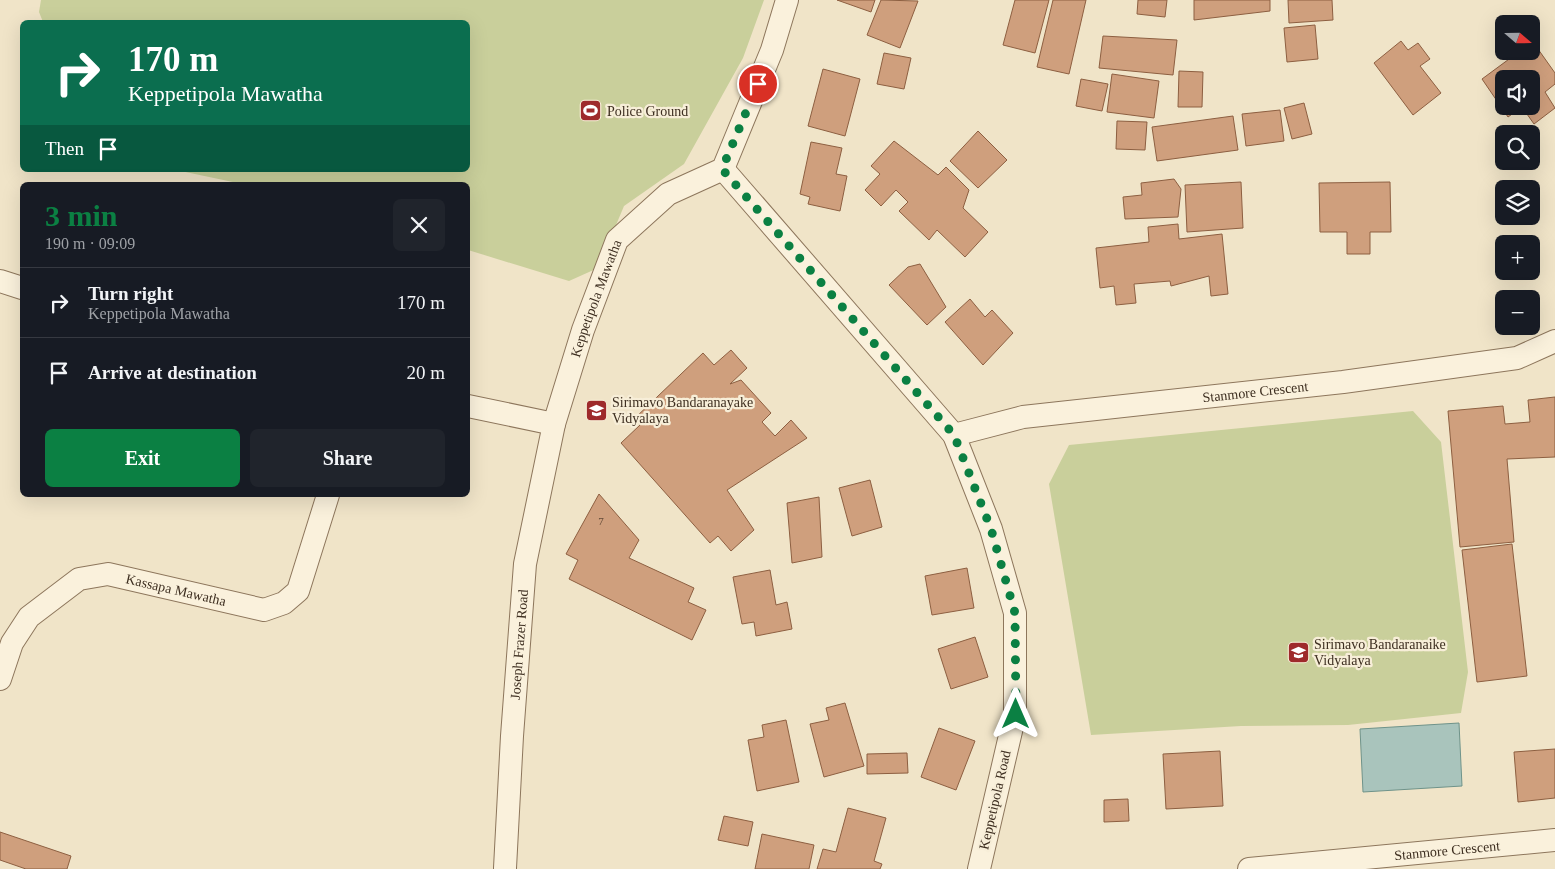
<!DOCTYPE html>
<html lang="en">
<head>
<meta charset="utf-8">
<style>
  body { margin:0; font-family:"Times New Roman",serif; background:#20242c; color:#f1f3f6; height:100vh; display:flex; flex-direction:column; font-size:19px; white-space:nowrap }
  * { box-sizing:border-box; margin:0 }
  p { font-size:16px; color:#9ea1a6 }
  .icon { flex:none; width:28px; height:28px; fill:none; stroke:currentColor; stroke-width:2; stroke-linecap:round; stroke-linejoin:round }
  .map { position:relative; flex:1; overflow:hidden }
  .side { position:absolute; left:20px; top:182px; width:450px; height:315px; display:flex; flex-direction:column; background:#171b24; border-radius:8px; box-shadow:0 5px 20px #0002 }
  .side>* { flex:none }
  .top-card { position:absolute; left:20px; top:20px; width:450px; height:152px; border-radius:8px; box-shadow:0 5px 20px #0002; background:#0b6e4f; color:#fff; overflow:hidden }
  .needle { width:32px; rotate:110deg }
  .controls { position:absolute; left:1495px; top:15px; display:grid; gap:10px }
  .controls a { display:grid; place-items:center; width:45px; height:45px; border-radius:8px; background:#171b24; box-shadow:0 5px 20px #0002; font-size:25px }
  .pin { position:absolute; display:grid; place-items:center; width:42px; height:42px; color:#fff; margin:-21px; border:2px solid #fff; border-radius:50%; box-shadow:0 1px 5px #0007 }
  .me { position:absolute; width:55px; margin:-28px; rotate:0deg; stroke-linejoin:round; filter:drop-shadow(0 0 4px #0008) }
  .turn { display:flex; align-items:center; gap:18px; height:105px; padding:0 25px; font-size:22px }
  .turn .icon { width:65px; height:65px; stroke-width:2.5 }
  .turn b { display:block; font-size:35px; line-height:42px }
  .then { display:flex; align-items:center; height:48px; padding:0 25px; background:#0003; gap:10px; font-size:19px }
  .round { display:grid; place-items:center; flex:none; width:52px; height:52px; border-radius:8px; background:#20242c }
  .headline { display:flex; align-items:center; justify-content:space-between; height:85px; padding:0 25px }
  h1 { font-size:30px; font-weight:700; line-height:38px; color:#0b8043 }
  .primary-button { display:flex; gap:10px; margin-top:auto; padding:10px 25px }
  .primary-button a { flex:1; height:58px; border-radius:8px; background:#0b8043; color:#fff; font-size:20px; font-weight:700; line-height:58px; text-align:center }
  .primary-button a+a { background:#20242c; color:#f1f3f6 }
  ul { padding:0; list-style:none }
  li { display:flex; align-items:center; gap:15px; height:70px; padding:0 25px; border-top:1px solid #363941 }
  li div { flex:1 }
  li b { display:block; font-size:19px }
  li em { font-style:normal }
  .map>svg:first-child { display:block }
</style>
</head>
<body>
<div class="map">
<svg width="1555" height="869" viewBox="0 0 1555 869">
  <rect width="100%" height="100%" fill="#f0e4c8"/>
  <!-- green -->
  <path fill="#c9cf9b" d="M41,0H764L743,58L684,164L624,206L598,268L569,281L468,250V185H247L176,170H468V22H43L39,12Z
    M1413,411L1441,442L1468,672L1461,713L1348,725L1241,726L1091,735L1049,484L1069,445Z"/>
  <!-- water -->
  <path fill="#a9c4bc" stroke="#6f938a" d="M1459,723L1462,786L1363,792L1360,729Z"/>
  <!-- building -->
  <path fill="#cf9f7d" stroke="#8d5f41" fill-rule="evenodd" d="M837,0H875L871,12Z
    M881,0L918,1L900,48L867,35Z
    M1015,0H1049L1035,53L1003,45Z
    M1053,0H1086L1069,74L1037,67Z
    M1138,0H1167L1165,17L1137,14Z
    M1194,0H1270V11L1194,20Z
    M1288,0H1332L1333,20L1289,23Z
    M1315,25L1318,59L1287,62L1284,28Z
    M1103,36L1177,40L1173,75L1099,68Z
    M1401,41L1408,50L1418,43L1430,59L1420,66L1441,93L1413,115L1374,63Z
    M1533,42L1555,73V84L1545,92L1555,108L1534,124L1522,107L1508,117L1482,79L1520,51H1531ZM1504,79H1531V106H1504Z
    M884,53L911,58L904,89L877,84Z
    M823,69L860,79L845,136L808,126Z
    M1179,71L1203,72L1202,107H1178Z
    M1112,74L1159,81L1154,118L1107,112Z
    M1081,79L1108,84L1102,111L1076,106Z
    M1304,103L1312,134L1292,139L1284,108Z
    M1280,110L1284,141L1246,146L1242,114Z
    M1233,116L1238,150L1157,161L1152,127Z
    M1117,121L1147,122L1145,150L1116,149Z
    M978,131L1007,160L978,188L950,161Z
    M894,141L938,175L946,167L969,190L963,208L988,232L965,257L937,230L929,240L899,211L908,202L896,190L881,206L865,190L880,174L871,166Z
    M811,142L842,148L836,174L847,176L840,211L808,204L810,197L800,194Z
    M1174,179L1181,189L1178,217L1125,219L1123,197L1142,195L1141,183Z
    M1241,182L1243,228L1187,232L1185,185Z
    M1390,182L1391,232H1370V254H1347V232H1320L1319,183Z
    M1178,224L1179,239L1222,234L1228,294L1211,296L1209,276L1171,286L1170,281L1134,284L1136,303L1116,305L1114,286L1100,288L1096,248L1149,242L1148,227Z
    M920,264L946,307L927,325L889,285L908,267Z
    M970,299L985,317L992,310L1013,333L983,365L945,322Z
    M731,350L747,368L730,384L741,380L771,413L762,422L775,436L791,420L807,438L727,490L754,530L731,551L718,536L710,543L621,443L640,425L634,419L703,353L714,365Z
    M1555,397V457L1507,459L1514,542L1460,547L1448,411L1503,406L1505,424L1530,422L1528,400Z
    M870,480L882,527L852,536L839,488Z
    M599,494L639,540L629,558L694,588L688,602L706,610L692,640L569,579L578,560L566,554Z
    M819,497L822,557L792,563L787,503Z
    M1512,544L1527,676L1477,682L1462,550Z
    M967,568L974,608L932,615L925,576Z
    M770,570L776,605L787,602L792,629L756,636L754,622L742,624L733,577Z
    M975,637L988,677L951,689L938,649Z
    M845,703L864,766L824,777L810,724L829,720L826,708Z
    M786,720L799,782L757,791L748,740L764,737L762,725Z
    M939,728L975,741L956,790L921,777Z
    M1555,749V798L1518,802L1514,752Z
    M1220,751L1223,806L1166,809L1163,754Z
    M907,753L908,773L867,774V754Z
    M1128,799L1129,821L1104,822V800Z
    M848,808L886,818L874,861L882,864L880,869H817L823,849L836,852Z
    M724,816L753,822L748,846L718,840Z
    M0,832L71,856L67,869H26L0,860Z
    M762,834L814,845L809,869H755Z"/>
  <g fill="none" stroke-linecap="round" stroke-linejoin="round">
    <defs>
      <g id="street">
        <path d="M723,169L954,435L991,529L1015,613V714L979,869"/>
        <path d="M0,281L22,288"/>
        <path d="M468,406L554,424"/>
        <path id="s1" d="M954,435L1023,417L1343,382L1517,358L1555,341"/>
        <path id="s2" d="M0,679L12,643L29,617L79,579L108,574L264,610L284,603L298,591L328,495"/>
        <path id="s3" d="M505,868L512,736L525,564L554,424L583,330L617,240L668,194L723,169L772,50L787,0"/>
        <path id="s4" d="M1249,869L1555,840"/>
      </g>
    </defs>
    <!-- street casing -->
    <use href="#street" stroke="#8d765c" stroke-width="24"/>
    <!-- street -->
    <use href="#street" stroke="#faf1dc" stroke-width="22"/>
  </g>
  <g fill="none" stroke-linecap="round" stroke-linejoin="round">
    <!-- route -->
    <path stroke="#0b8043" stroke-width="9" stroke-dasharray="0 16.2" d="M758,84L722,169L954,435L991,529L1015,613L1016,714"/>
  </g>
  <!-- icons -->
  <defs>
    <symbol id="stadium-square" viewBox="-11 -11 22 22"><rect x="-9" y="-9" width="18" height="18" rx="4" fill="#9e2a2b" stroke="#f7eed8"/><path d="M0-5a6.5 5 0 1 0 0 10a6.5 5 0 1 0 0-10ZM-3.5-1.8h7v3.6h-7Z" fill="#fff"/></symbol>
    <symbol id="school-square" viewBox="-11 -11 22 22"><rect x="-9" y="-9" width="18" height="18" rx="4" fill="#9e2a2b" stroke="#f7eed8"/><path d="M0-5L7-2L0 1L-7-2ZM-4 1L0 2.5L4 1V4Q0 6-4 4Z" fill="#fff"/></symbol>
  </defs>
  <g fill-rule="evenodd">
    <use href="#stadium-square" x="578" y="98" width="25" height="25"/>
    <use href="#school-square" x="584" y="398" width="25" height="25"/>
    <use href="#school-square" x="1286" y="640" width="25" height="25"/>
  </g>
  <g text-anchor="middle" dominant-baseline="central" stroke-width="4.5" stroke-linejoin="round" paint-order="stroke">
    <!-- number labels -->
    <g font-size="11" fill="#624a37">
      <text x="601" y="521">7</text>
    </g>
    <!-- poi labels -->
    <g font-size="14" fill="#3d2e20" stroke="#f7eed8" text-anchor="start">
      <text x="607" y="111">Police Ground</text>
      <text x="612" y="402">Sirimavo Bandaranayake<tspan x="612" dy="16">Vidyalaya</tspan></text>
      <text x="1314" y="644">Sirimavo Bandaranaike<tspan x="1314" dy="16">Vidyalaya</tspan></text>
    </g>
    <!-- street labels -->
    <g font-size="14" fill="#3d2e20" stroke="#f7eed8">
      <text stroke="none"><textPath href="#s3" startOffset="580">Keppetipola Mawatha</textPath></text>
      <text stroke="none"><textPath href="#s1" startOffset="305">Stanmore Crescent</textPath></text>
      <text stroke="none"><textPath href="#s2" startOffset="231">Kassapa Mawatha</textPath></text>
      <text stroke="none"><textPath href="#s3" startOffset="224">Joseph Frazer Road</textPath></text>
      <text transform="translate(995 800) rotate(-77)">Keppetipola Road</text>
      <text stroke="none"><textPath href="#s4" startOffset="199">Stanmore Crescent</textPath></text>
    </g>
  </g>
</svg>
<div class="controls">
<a><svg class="needle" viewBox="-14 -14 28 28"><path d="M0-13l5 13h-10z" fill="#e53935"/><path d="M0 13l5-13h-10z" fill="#9ea1a6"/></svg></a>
<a><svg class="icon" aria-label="sound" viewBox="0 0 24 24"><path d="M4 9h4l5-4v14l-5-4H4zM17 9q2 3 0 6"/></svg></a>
<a><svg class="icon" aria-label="search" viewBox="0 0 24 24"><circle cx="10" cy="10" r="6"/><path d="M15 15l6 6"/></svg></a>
<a><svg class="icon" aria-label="layers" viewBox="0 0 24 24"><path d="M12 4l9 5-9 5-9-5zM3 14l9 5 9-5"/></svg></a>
<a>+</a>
<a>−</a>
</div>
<div class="pin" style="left:758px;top:84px;background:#d93025"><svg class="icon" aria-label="arrive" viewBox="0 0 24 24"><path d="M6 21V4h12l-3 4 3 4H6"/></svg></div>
<svg class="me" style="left:1016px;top:714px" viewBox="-20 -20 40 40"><path d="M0-17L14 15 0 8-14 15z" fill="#0b8043" stroke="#fff" stroke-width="4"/></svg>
<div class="top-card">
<div class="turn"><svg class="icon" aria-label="right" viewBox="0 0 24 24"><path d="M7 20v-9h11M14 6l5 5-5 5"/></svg><div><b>170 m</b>Keppetipola Mawatha</div></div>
<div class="then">Then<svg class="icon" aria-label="arrive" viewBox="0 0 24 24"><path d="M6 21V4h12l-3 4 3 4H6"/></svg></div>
</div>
<section class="side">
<div class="headline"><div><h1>3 min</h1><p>190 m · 09:09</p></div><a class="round"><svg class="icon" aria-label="close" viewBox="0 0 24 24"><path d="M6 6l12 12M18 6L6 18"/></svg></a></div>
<ul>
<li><svg class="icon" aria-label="right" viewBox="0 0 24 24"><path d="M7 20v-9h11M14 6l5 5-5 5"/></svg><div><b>Turn right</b><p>Keppetipola Mawatha</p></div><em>170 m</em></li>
<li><svg class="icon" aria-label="arrive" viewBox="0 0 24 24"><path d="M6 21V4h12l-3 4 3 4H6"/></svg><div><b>Arrive at destination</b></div><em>20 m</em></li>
</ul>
<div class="primary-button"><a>Exit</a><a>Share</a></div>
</section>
</div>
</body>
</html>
